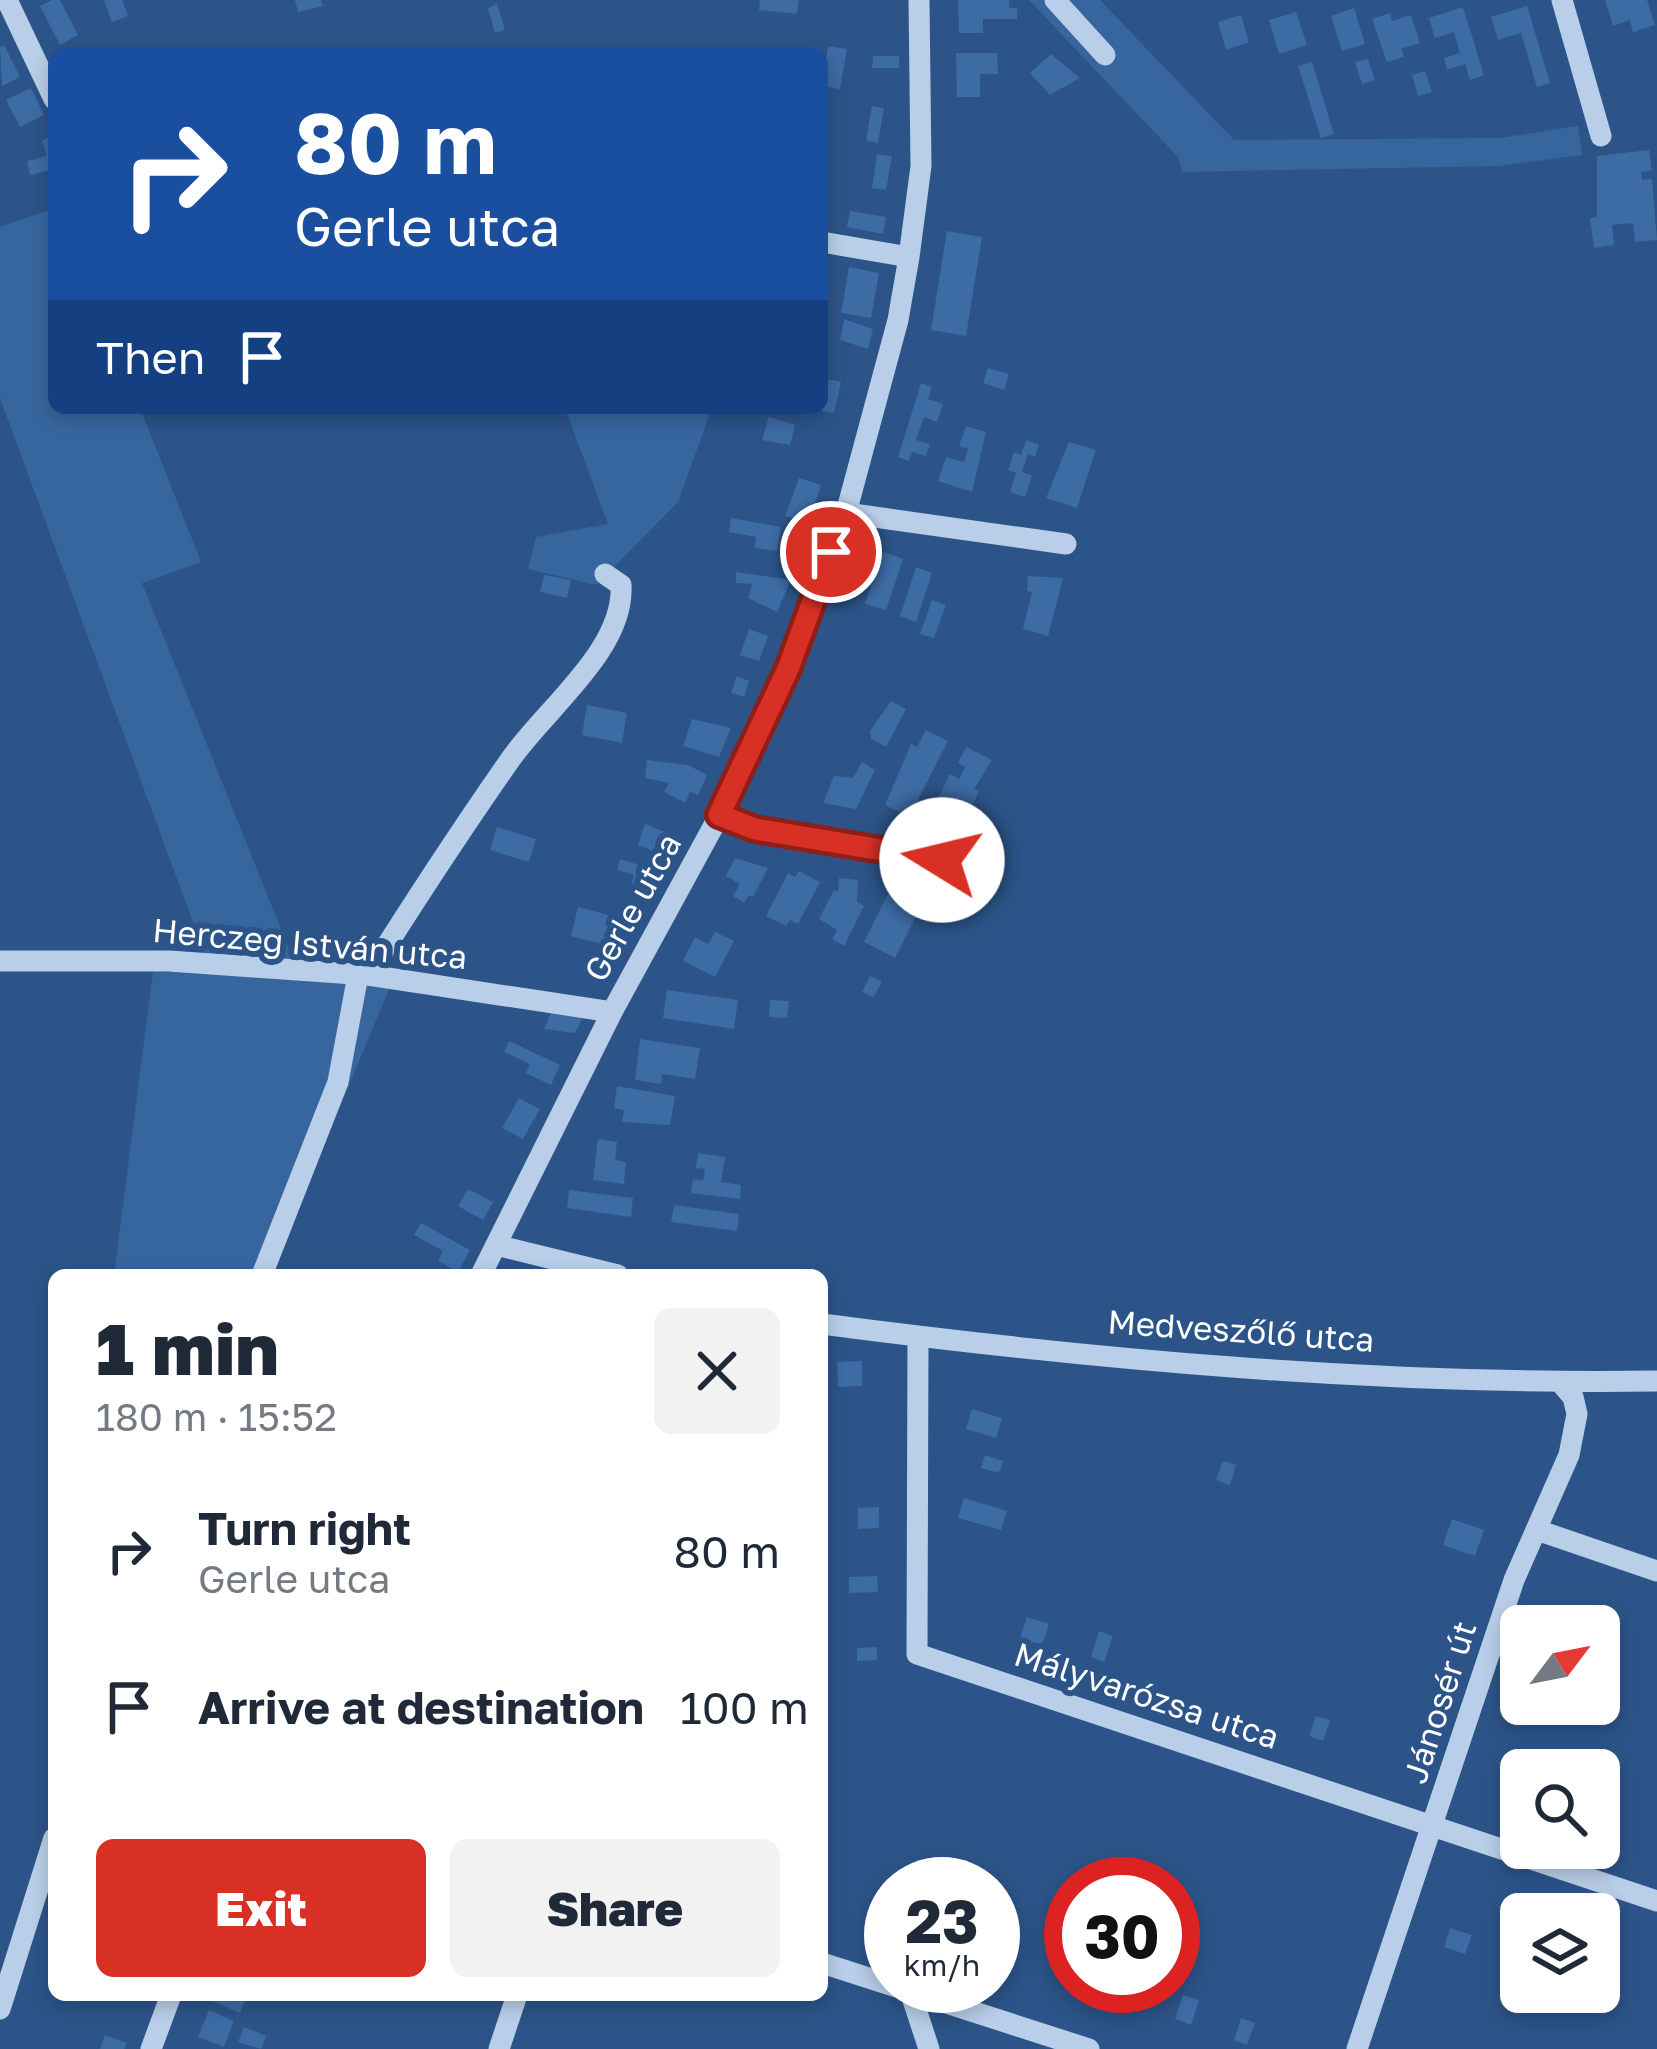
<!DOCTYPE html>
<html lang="en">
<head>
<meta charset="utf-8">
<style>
  body { margin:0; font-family:"Golos Text",sans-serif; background:#f2f2f3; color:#1f2937; height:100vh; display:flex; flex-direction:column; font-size:45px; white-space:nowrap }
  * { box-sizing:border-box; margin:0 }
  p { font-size:39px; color:#747a83 }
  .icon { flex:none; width:66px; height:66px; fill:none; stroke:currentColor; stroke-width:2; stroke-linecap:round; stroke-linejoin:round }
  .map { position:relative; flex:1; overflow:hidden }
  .side { position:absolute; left:48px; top:1269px; width:780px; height:732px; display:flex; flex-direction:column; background:#fff; border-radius:18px; box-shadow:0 6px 18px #0003 }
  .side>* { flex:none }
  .top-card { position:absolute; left:48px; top:48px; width:780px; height:366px; border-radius:18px; box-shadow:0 6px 18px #0003; background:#1a4fa0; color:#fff; overflow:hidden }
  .needle { width:78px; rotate:58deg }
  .buttons { position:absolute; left:1500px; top:1605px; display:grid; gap:24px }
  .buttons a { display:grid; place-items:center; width:120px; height:120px; border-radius:18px; background:#fff; box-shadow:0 6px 18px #0003; font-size:60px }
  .speed { position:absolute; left:864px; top:1857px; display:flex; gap:24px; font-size:60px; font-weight:700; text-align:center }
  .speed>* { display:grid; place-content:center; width:156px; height:156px; border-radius:50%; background:#fff; box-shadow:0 6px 18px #0003; line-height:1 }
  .speed small { font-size:30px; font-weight:400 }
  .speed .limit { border:18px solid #d22; background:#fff; color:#111 }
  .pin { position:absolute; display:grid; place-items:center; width:102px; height:102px; color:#fff; margin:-51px; border:6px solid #fff; border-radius:50%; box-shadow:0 3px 12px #0007 }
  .me { position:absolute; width:132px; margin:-66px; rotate:279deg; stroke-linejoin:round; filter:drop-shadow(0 0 9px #0008) }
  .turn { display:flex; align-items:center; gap:42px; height:252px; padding:0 48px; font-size:54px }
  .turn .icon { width:156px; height:156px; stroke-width:2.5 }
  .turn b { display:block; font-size:84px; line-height:102px }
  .then { display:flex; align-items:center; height:114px; padding:0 48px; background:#0003; gap:24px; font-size:45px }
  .round { display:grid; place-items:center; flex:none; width:126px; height:126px; border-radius:18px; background:#f2f2f3 }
  .summary { display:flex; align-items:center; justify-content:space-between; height:204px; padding:0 48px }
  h1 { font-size:72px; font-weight:800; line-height:90px }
  .button { display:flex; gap:24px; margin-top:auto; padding:24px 48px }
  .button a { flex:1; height:138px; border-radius:18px; background:#d93025; color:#fff; font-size:48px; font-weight:800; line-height:138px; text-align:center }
  .button a+a { background:#f2f2f3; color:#1f2937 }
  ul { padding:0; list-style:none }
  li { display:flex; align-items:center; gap:36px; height:156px; padding:0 48px }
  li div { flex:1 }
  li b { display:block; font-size:45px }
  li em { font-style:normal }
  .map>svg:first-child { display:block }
</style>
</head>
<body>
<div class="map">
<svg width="1657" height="2049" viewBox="0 0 1657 2049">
  <rect width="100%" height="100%" fill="#2c5488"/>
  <!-- green -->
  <path fill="#37669f" d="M1029,0H1100L1234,140L1500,138L1578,126L1582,155L1498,166L1182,172L1178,157Z
    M54,208V408H140L201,562L142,583L293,959L397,970L270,1275H114L153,972L211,971L0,398V227Z
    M565,408H712L678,502L596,585L528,569L536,537L608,524Z"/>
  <!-- building -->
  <path fill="#3d6ba4" d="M52,0H60L78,35L60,45L40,6Z
    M104,0H122L128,16L112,22Z
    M295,0H321L323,6L298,12Z
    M760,0H799L797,14L759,10Z
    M958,0H1009V8H1017V19H983V33H959Z
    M1605,0H1647L1655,25L1633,32L1630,20L1613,26Z
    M497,4L505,30L495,33L488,8Z
    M1527,6L1550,83L1537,87L1521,33L1498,40L1491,17Z
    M1463,7L1484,75L1470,80L1465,64L1447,70L1444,58L1460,53L1454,32L1435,38L1429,18Z
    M1354,8L1365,44L1342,51L1331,16Z
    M1296,12L1307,45L1279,54L1269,20Z
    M1390,13L1392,21L1411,15L1420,43L1401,49L1404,57L1387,62L1372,19Z
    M1241,15L1249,42L1226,50L1218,22Z
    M4,45L20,77L2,86L0,47Z
    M828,46L847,49L840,89L822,86Z
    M956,53H997L998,74H980V97H957Z
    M1051,54L1080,78L1050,95L1030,73Z
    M873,56H899V68H872Z
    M1368,59L1375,80L1362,84L1355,62Z
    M1312,62L1334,134L1321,138L1298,66Z
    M1425,71L1432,92L1418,96L1412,75Z
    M31,88L44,115L20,127L6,100Z
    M872,106L884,108L878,143L866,141Z
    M54,134V169L30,175L27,161L47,156L42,141Z
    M1649,150L1652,171L1641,172L1642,180L1652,179L1657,240L1635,242L1633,223L1612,225L1614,245L1594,248L1590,218L1597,217V156Z
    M877,154L892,156L886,190L872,188Z
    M850,211L886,217L883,234L847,227Z
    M947,231L982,237L966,336L931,330Z
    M849,267L879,273L871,318L841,313Z
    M844,319L873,329L868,349L840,340Z
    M988,368L1009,374L1004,390L983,383Z
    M822,378L841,382L834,413L822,411Z
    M921,383L932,387L928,399L943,404L937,422L924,417L916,440L930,444L926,456L912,452L909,461L898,457Z
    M769,417L795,425L790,445L762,440Z
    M966,426L986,432L972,492L938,481L946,457L964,462L968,449L959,446Z
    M1026,440L1039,445L1035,457L1028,454L1022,472L1032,475L1025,497L1010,492L1016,473L1008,470L1014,452L1021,455Z
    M1069,442L1096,450L1077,508L1046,498Z
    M799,478L821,485L808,524L785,516Z
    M731,518L781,527L777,551L755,548L756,537L729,532Z
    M875,549L903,559L886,610L865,604L879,561L872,559Z
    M916,567L932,573L916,622L900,616Z
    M736,572L791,580L777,612L748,598L752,584L736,583Z
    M544,575L571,580L567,598L540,592Z
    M1028,576L1063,578L1048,636L1023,629L1032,592L1027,591Z
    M932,600L946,605L934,638L920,634Z
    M749,629L768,636L759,661L740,655Z
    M737,676L749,681L744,697L731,693Z
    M891,701L906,709L886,747L871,739L870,731Z
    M587,705L627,713L622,743L582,735Z
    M692,719L731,728L719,757L683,746Z
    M926,730L948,741L909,817L885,805L911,744L917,747Z
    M966,747L992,760L974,789L979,791L972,806L963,802L953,822L932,811L950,774L959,779L965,767L958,763Z
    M647,760L688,765L707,775L698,795L690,792L685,803L664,792L669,783L645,778Z
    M862,762L875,770L856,809L823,803L834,776L853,778Z
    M645,824L665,832L658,853L638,845Z
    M497,827L536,839L529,862L490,850Z
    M735,858L768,868L753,897L749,895L744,903L733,896L740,884L726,876Z
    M620,859L658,871L652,890L631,883L634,875L617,870Z
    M799,871L820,882L798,924L790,920L786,926L766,916L788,873L795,877Z
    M839,878L858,880L857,902L864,906L844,946L832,939L837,930L819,919L834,890L838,892Z
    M894,882L925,898L895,958L864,942Z
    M578,907L612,916L630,923L626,931L610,925L605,945L571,936Z
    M715,932L734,941L715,977L683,961L695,937L708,944Z
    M870,976L882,981L874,997L862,992Z
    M667,990L738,1000L734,1029L663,1018Z
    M770,1000L789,1001L787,1018L769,1017Z
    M552,1011L584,1015L575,1033L544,1029Z
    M640,1039L700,1048L695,1079L662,1074L661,1084L635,1080Z
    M509,1041L560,1065L551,1085L526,1073L530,1064L504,1052Z
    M617,1086L675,1096L670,1125L622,1122L624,1110L614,1108Z
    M519,1098L540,1109L523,1139L502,1128Z
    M598,1139L617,1142L615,1160L626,1162L624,1184L593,1180Z
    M698,1153L725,1157L721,1182L741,1185L740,1199L691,1193L693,1179L703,1181L705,1169L696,1168Z
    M468,1189L493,1202L483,1220L458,1206Z
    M569,1190L633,1198L631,1217L567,1208Z
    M674,1205L739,1214L737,1231L671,1222Z
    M421,1223L470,1250L458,1272L438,1261L443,1251L414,1235Z
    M862,1361V1386L838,1387L837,1362Z
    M972,1409L1002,1418L996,1438L966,1429Z
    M985,1455L1003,1461L999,1473L981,1468Z
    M1223,1461L1236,1465L1230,1485L1216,1480Z
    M964,1498L1007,1511L1001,1530L958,1518Z
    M879,1507V1528L858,1529V1508Z
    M1452,1519L1484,1530L1475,1556L1443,1545Z
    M877,1576L878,1592L849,1593V1577Z
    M1027,1617L1049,1624L1042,1645L1020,1638Z
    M1099,1631L1113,1636L1104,1662L1091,1657Z
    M877,1647V1660L857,1661V1648Z
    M1316,1716L1330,1720L1323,1741L1309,1736Z
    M1450,1928L1472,1935L1465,1954L1444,1947Z
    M1115,1986H1134L1128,2006L1110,2000Z
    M214,1995H247L240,2013L212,2001Z
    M1183,1995L1199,2000L1191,2025L1175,2019Z
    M209,2010L234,2021L224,2047L198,2037Z
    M1241,2018L1255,2023L1247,2045L1234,2040Z
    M244,2027L266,2036L261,2049L238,2042Z
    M105,2035L127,2043L124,2049H100Z"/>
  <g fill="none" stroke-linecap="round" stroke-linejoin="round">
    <!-- minor -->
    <path stroke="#b9cee8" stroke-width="21" d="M7,0L54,99
      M1055,0L1105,55
      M1562,0L1601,136
      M822,242L909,257
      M846,513L1066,544
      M719,816L755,829L942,859
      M0,961H169L368,975L612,1012
      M368,975C414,902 461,830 510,760C544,710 625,650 621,585L605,574
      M496,1245L618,1275
      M262,1275L338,1082L358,975
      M481,1275L612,1012L719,816L788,669L846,513L898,320L909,257L921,166L919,0
      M822,1324C1097,1360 1379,1385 1657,1381
      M918,1337L917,1654L1657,1901
      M1537,1530L1657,1571
      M822,1963L1089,2049
      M911,1994L929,2049
      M0,2009L54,1838
      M151,2049L171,1995
      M499,2049L517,1995
      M1357,2049L1514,1580L1569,1455L1577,1414L1573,1397L1560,1382"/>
  </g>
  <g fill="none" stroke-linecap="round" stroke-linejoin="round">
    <defs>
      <path id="route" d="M831,552L788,669L719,815L755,829L942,860"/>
    </defs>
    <!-- route casing -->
    <use href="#route" stroke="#8d1f18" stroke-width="30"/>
    <!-- route -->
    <use href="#route" stroke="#d93025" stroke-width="21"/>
  </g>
  <g text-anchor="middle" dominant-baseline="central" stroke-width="12" stroke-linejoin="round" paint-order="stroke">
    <!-- street labels -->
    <g font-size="33" fill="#fff" stroke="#2c5488">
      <text transform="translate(632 907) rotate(-61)">Gerle utca</text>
      <text transform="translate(310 943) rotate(5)">Herczeg István utca</text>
      <text transform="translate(1241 1330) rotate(4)">Medveszőlő utca</text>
      <text transform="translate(1147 1695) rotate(18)">Mályvarózsa utca</text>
      <text transform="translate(1439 1702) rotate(-72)">Jánosér út</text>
    </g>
  </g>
</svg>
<div class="buttons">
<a><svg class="needle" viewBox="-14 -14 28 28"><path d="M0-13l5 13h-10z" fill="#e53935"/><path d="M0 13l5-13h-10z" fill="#747a83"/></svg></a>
<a><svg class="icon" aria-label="search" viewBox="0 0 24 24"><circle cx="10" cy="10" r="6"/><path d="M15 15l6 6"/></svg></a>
<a><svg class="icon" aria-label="layers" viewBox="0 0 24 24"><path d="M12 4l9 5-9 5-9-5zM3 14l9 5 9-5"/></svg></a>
</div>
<div class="speed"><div>23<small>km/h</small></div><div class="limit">30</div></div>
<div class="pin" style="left:831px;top:552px;background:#d93025"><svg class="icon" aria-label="arrive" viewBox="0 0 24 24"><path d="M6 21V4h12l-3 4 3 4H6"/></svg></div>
<svg class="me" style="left:942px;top:860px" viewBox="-20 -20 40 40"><circle r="19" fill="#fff"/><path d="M0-13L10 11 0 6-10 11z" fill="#d93025"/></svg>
<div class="top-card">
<div class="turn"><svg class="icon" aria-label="right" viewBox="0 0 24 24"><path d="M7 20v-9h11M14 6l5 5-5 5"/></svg><div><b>80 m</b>Gerle utca</div></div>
<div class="then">Then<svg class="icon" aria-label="arrive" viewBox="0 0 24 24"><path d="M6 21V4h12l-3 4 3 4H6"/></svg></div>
</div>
<section class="side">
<div class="summary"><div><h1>1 min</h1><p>180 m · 15:52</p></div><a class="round"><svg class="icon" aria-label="close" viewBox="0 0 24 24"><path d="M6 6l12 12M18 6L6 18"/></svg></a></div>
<ul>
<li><svg class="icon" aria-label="right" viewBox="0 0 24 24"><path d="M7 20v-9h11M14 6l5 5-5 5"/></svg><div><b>Turn right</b><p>Gerle utca</p></div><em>80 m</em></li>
<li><svg class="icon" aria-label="arrive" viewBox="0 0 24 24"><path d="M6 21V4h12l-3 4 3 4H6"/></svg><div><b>Arrive at destination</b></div><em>100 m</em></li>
</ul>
<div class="button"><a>Exit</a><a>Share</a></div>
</section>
</div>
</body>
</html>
